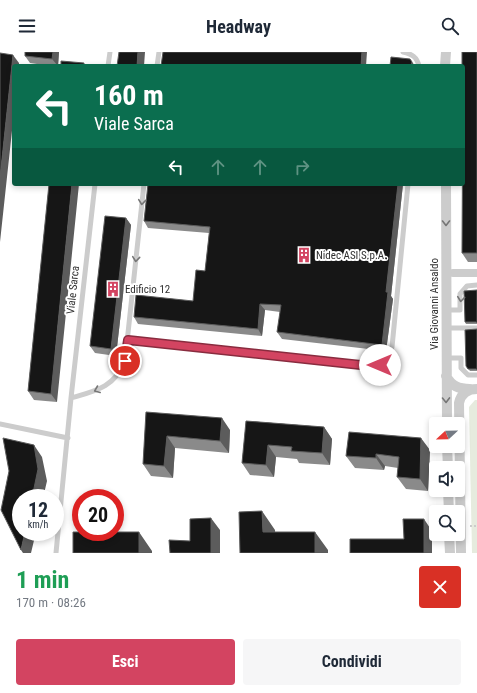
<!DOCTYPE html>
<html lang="it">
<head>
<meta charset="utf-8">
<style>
  body { margin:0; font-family:"Roboto Condensed",sans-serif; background:#f6f6f7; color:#1f2937; height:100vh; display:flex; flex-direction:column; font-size:15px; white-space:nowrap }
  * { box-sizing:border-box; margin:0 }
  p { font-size:13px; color:#747a83 }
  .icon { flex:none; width:22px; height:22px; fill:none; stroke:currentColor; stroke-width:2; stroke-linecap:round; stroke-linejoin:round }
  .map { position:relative; height:501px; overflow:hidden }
  .panel { display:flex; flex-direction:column; background:#fff; flex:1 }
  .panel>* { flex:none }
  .hud { position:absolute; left:12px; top:12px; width:453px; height:122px; border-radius:4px; box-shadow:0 2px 6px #0003; background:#0b6e4f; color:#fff; overflow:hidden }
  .needle { width:26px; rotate:248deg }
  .buttons { position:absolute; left:429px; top:365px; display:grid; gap:8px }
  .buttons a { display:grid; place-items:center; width:36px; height:36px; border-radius:4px; background:#fff; box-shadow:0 2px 6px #0003; font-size:20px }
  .speed { position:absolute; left:12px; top:437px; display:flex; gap:8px; font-size:20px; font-weight:700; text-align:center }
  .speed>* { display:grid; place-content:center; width:52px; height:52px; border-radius:50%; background:#fff; box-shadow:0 2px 6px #0003; line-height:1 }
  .speed small { font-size:10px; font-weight:400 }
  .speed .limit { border:6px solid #d22; background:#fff; color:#111 }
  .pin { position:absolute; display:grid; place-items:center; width:34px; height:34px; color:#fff; margin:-17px; border:2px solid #fff; border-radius:50%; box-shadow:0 1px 4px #0007 }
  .me { position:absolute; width:44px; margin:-22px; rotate:270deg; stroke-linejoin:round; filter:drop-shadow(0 0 3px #0008) }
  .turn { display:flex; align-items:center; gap:14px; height:84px; padding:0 16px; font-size:18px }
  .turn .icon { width:52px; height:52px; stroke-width:2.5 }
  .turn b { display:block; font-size:28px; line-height:34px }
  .lanes { display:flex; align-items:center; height:38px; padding:0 16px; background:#0003; justify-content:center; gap:20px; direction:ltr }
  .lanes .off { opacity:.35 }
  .round { display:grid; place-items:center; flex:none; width:42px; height:42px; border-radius:4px; background:#f6f6f7 }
  .summary { display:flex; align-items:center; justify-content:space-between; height:68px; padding:0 16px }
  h1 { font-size:24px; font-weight:700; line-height:30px; color:#1e9e55 }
  .cta { display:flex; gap:8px; margin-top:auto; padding:8px 16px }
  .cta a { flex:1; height:46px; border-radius:4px; background:#d34461; color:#fff; font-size:16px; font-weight:700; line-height:46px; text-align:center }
  .cta a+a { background:#f6f6f7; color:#1f2937 }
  header { display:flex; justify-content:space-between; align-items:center; height:52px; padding:0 16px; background:#fff; font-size:18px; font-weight:700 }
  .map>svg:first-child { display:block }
</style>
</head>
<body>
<header><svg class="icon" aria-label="menu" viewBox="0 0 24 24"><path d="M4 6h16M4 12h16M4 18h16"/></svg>Headway<svg class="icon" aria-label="search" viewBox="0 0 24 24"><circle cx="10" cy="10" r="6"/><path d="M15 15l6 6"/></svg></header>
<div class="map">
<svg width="477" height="501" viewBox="0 0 477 501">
  <rect width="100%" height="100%" fill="#fff"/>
  <!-- green -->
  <path fill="#e6ebde" d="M475,348H477V501H472L469,355Z"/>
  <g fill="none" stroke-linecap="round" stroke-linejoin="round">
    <!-- path -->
    <path stroke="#ccc" stroke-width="2" stroke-dasharray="2 2" stroke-linecap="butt" d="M470,474H477"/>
    <!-- service -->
    <path stroke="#ccc" stroke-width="5" d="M403,0C412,2 417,5 419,14
      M108,14L110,0
      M157,14L159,0
      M446,258H460V242L467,234L477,233
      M446,276H477
      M128,288L370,314C383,314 389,307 392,295L408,132
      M446,306H461V316L468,323H477
      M71,346C95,339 115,335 125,309L144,132
      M0,372L68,386
      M56,501L71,346L95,132"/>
    <!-- pedestrian -->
    <path stroke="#ccc" stroke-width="8" d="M453,221H477"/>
    <!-- minor -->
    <path stroke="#ccc" stroke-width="10" d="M445,14L446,0
      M446,132L447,372
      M446,324C452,334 458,337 470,337
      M447,394L448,416
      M448,438L449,460
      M449,482L450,501
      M461,501L459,351C461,341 468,337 477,337"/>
  </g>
  <!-- wall -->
  <path fill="#8a8a8a" d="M25,0H59L58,14H51L30,11L25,4Z
    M477,0V210H468L462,201Z
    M49,132L57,350L34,348L28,339Z
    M148,132H403L391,244L393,247L386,299L282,287L277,280L280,260L265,258L262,284L138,272L134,265L193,249L205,219L209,181L148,176L144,169Z
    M126,166L131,173L116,304L95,301L90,294Z
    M477,238V272H466L465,270Z
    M477,277V319H470L466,314Z
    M146,360L230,378L229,401L175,396L173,426L151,424L143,412Z
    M246,369L324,375L332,387L330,413L299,411L297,407L276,405L274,425L250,423L242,411Z
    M430,398L428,439L406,437L397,425L398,416L385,414L384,418L355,416L346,404Z"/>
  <!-- shaded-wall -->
  <path fill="#5c5c5c" d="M53,0H59L58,14L52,7Z
    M138,0H145L144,14H137Z
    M362,0H367L366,14H361Z
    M13,3L19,11V14H14V60L0,190V126Z
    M410,7L415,14H411Z
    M72,132H79L57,350L51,342Z
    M398,132H403L391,244L393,247L386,299L382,293L386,240Z
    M126,166L131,173L116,304L111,297Z
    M260,252L265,258L262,284L258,277Z
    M222,366L230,378L229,401L220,389Z
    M324,375L332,387L330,413L322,401Z
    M167,384L175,396L173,426L164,414Z
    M421,386L430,398L428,439L420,427Z
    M34,393L42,405L47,429L43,446H32Z
    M268,393L276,405L274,425L266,413Z
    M376,402L385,414L384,418L376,406Z
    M262,459L275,478L276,499L263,480Z
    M211,466L220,478V501H211Z
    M424,467L432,479V501H424Z
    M25,480H36L31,501H23L21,498Z
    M139,480L152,499V501H139Z
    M315,480L328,498V501H315Z"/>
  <!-- building -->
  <path fill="#161616" stroke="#5c5c5c" d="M25,0H53L52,7L25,4Z
    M119,0H138L137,14H117Z
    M163,0H362L361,14H161Z
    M462,0H477V201H462L463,14H462Z
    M0,1L13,3L0,126Z
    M391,5L410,7L412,10L411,14H390Z
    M61,9L84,11V14H61Z
    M49,132H72L51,342L28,339Z
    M148,132H398L386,240H388L382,293L277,280L281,253L260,252L258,277L134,265L136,243L193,249L196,218L205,219L210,175L144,169Z
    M105,164L126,166L111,297L90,294Z
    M477,238V271L476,270H465L464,239Z
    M477,277V318L476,317H468L466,314L465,278Z
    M146,360L222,366L220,389L167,384L164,414L143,412Z
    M246,369L324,375L322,401L291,399L292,395L268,393L266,413L242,411Z
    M349,380L421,386L420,427L397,425L399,405L376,402V406L346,404Z
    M3,386L34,393L38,417L32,446H21V480H25L21,498L1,458L9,419Z
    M262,459L263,480H315V501H240L239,460Z
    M211,466V501H170L169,488L190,489V467Z
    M403,467H424V501H350V487H404Z
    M73,480H139V501H73Z"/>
  <!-- one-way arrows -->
  <defs><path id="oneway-chevron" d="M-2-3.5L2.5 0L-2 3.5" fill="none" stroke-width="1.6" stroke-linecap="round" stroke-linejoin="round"/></defs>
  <g stroke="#767676">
    <use href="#oneway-chevron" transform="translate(142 150) rotate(96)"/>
    <use href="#oneway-chevron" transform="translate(446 171) rotate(90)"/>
    <use href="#oneway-chevron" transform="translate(136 207) rotate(96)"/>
    <use href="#oneway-chevron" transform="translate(461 247) rotate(96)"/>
    <use href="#oneway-chevron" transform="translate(97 338) rotate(158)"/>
    <use href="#oneway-chevron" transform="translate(446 348) rotate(89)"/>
  </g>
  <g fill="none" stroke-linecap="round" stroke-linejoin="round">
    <defs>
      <path id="route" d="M125,309L128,288L370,314L380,313"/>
    </defs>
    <!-- route casing -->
    <use href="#route" stroke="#892c3f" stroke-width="10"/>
    <!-- route -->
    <use href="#route" stroke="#d34461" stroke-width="7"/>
  </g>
  <!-- icons -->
  <defs>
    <symbol id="building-bare" viewBox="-9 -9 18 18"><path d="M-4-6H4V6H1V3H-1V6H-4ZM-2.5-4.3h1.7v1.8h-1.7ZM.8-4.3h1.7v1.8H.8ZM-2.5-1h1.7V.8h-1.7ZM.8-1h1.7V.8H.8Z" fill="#d34461" stroke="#fff" stroke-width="2.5" paint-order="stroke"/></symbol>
  </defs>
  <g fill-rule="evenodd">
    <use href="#building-bare" x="293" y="192" width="22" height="22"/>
    <use href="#building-bare" x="102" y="226" width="22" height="22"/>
  </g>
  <g text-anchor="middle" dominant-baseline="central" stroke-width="4" stroke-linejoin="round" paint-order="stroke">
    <!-- poi labels -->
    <g font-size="11" fill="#2f2f2f" stroke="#fff" text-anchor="start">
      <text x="316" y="203">Nidec ASI S.p.A.</text>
      <text x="125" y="237">Edificio 12</text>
    </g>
    <!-- street labels -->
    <g font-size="11" fill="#2f2f2f" stroke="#fff">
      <text transform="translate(73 238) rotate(-84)">Viale Sarca</text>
      <text transform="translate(434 252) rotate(-90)">Via Giovanni Ansaldo</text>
    </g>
  </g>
</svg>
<div class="buttons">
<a><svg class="needle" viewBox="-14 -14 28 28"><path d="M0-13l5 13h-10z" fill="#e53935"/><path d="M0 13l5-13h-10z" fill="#747a83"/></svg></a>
<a><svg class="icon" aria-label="sound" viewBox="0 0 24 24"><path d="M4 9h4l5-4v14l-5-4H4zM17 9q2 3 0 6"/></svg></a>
<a><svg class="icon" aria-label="search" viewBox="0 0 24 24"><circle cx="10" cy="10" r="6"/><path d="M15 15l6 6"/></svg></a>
</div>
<div class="speed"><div>12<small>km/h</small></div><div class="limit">20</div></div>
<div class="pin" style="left:125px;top:309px;background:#d93025"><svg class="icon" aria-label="arrive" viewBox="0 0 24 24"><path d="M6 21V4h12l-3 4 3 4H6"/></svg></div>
<svg class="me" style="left:380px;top:313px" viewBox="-20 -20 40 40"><circle r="19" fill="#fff"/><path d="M0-13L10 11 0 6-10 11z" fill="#d34461"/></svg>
<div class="hud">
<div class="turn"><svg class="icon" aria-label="left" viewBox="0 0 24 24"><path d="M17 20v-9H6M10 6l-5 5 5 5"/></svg><div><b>160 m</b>Viale Sarca</div></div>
<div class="lanes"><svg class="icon" aria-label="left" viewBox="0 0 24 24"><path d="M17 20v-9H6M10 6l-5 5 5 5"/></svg><svg class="icon off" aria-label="ahead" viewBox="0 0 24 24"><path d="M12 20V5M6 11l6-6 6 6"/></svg><svg class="icon off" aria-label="ahead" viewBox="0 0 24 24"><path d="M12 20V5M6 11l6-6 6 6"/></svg><svg class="icon off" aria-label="right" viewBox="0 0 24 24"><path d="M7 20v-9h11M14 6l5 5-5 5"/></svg></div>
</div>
</div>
<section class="panel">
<div class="summary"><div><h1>1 min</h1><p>170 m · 08:26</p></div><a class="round" style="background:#d93025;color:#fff"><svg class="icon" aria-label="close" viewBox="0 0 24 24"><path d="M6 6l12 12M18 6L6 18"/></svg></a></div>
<div class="cta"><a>Esci</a><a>Condividi</a></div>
</section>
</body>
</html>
